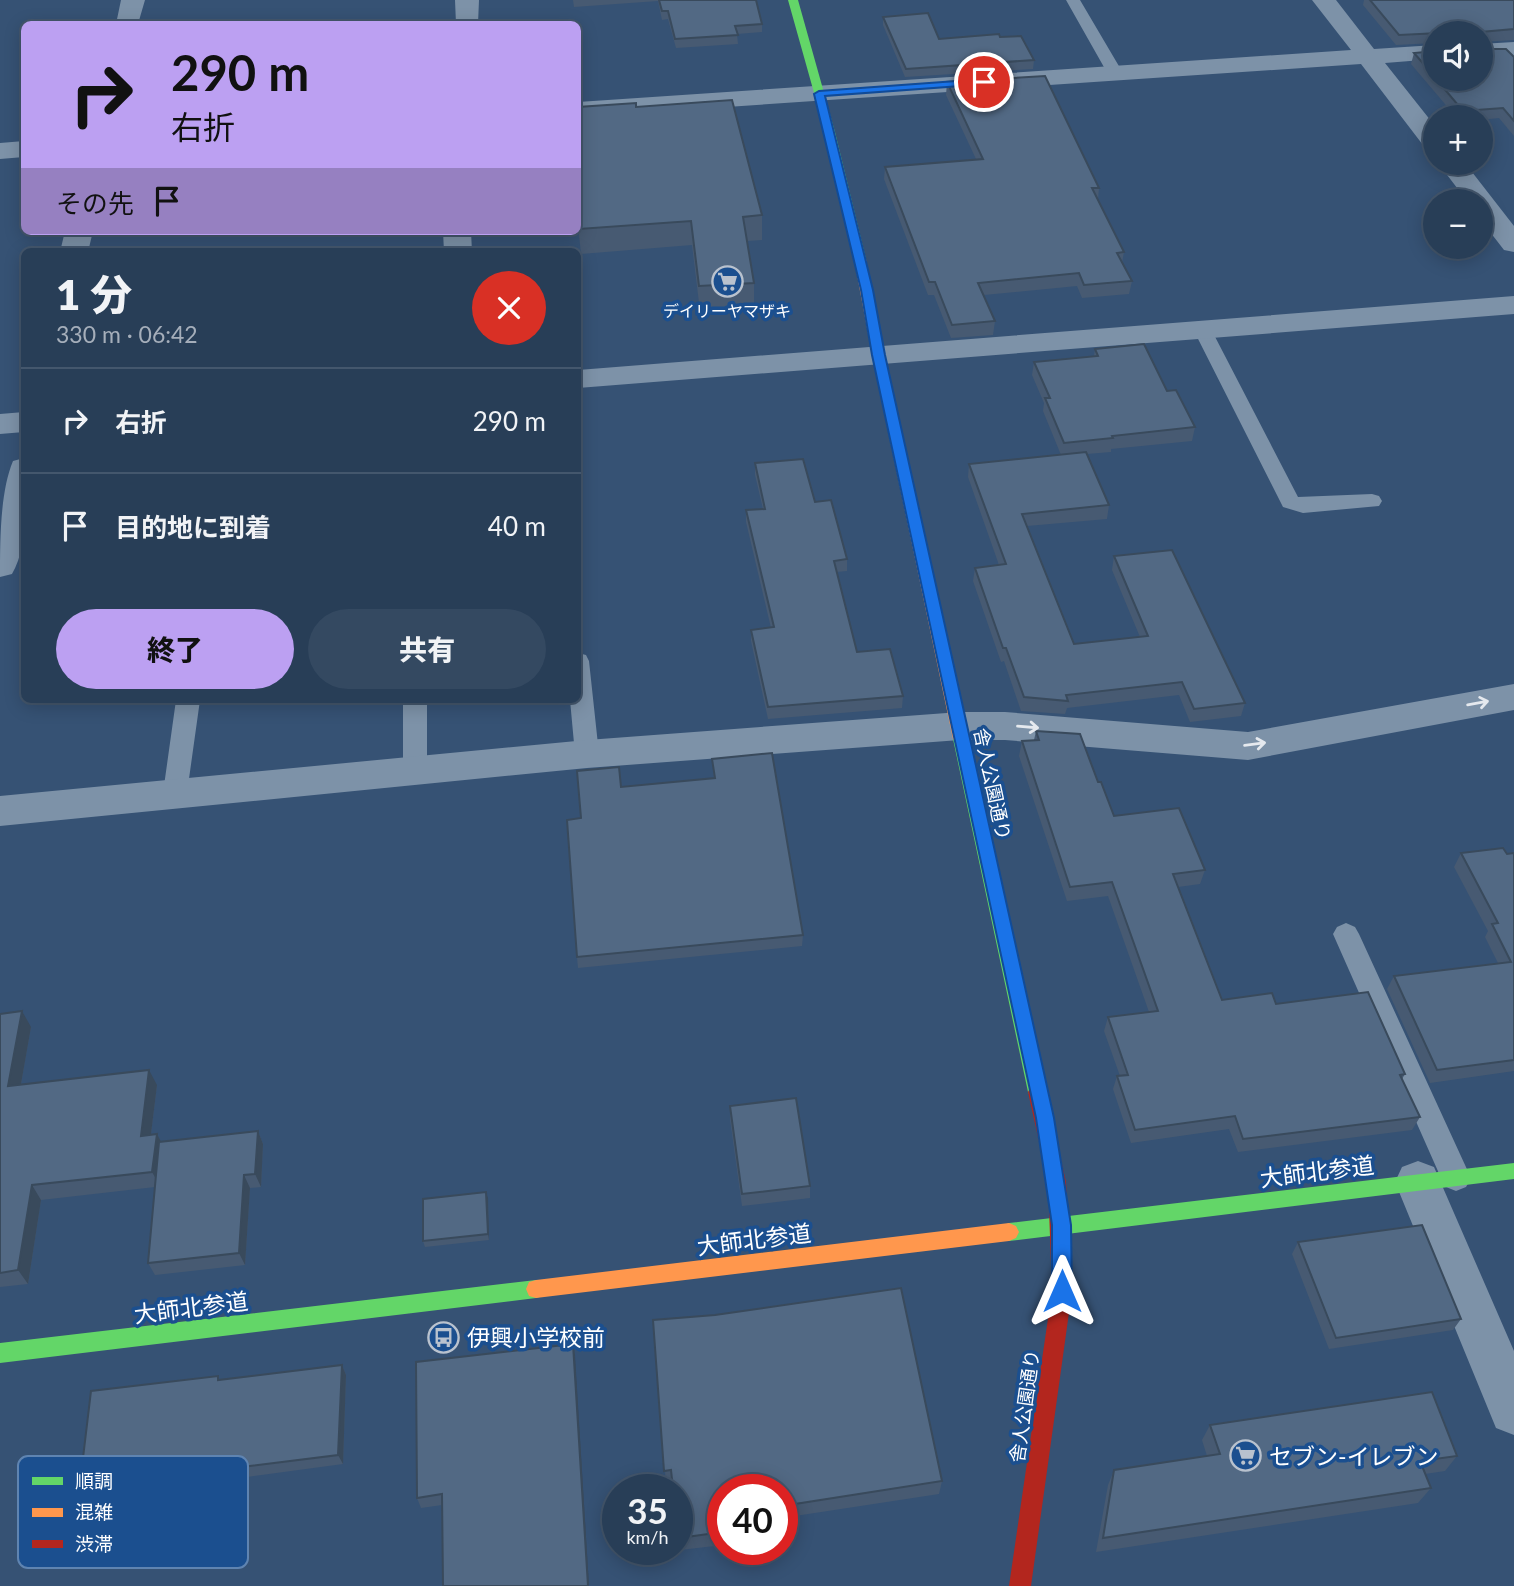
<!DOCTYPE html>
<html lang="ja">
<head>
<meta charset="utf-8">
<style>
  body { margin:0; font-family:Lato,"Noto Sans JP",sans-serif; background:#344961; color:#f1f3f6; height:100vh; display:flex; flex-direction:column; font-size:26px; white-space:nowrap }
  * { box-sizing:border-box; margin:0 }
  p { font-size:23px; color:#a5aeba }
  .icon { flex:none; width:38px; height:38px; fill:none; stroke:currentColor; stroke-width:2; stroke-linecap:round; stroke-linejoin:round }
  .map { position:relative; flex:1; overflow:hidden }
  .panel { position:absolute; left:21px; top:248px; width:560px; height:455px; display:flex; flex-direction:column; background:#283e57; border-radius:10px; box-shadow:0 4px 18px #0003,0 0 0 2px #44576d }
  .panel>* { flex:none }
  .banner { position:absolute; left:21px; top:21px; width:560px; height:214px; border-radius:10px; box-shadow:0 4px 18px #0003,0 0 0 2px #44576d; background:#bca0f2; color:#111; overflow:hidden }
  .tools { position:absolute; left:1423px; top:21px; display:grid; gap:14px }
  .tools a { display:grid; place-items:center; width:70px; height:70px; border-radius:50%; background:#283e57; box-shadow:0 4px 18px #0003,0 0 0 2px #44576d; font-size:35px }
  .speed { position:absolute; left:602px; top:1474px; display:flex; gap:14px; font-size:35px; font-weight:700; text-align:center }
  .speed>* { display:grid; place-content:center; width:91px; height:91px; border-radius:50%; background:#283e57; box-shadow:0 4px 18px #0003,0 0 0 2px #44576d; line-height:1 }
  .speed small { font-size:18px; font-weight:400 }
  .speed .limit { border:10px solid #d22; background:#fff; color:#111 }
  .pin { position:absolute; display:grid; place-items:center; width:60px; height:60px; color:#fff; margin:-30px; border:4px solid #fff; border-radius:50%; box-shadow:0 2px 7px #0007 }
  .me { position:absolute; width:77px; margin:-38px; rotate:0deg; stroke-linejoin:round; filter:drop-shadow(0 0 5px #0008) }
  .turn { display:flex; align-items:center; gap:24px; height:147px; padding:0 35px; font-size:32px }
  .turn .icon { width:91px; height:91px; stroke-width:2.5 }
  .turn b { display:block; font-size:49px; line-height:60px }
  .then { display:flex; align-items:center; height:66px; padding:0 35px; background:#0003; gap:14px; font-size:26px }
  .round { display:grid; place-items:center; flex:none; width:74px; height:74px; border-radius:37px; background:#344961 }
  .headline { display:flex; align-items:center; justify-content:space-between; height:119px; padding:0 35px }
  h1 { font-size:42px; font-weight:800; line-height:52px }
  .cta { display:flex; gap:14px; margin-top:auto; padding:14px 35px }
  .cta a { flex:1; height:80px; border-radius:42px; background:#bca0f2; color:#111; font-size:28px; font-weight:800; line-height:80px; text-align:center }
  .cta a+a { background:#344961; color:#f1f3f6 }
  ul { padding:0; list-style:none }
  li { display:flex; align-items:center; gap:21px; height:105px; padding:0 35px; border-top:2px solid #44576d }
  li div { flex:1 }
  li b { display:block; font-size:26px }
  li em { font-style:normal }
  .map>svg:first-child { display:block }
</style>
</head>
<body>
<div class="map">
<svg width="1514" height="1586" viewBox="0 0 1514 1586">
  <rect width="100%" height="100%" fill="#365274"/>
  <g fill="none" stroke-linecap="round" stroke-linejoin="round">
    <!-- lane -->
    <path fill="#7d92a8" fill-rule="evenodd" d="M1066,0H1080L1123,73L1121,76H1109Z
      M1202,323L1211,329L1298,497L1372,494L1379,496L1382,501L1379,506L1303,513L1283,507L1193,329Z
      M578,653L586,655L589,661L599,754L595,760L587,763L579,760L575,754L570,700H578Z
      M176,700H200L187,793L184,800L175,802L166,800L163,793Z
      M403,700H427V770L424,776L415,779L406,776L403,770Z
      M1346,923L1355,927L1359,934L1471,1178L1466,1187L1456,1191L1446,1187L1441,1178L1333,934L1337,927Z"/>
    <!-- street -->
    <path fill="#7d92a8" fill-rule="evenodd" d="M121,0H145L138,24H116Z
      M455,0H479L478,24H456Z
      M1312,0H1336L1374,49L1435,45V59L1385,63L1435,126V151L1426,149L1361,64L578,117V102L1351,50Z
      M1514,42V56L1480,58V44Z
      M24,141V157L0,159V143Z
      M1438,163H1465L1514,226V252L1504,250L1480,219V201H1467Z
      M65,231H93L88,252H60Z
      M443,231H471L472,252H444Z
      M1514,296V314L578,388V370Z
      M24,412V432L0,434V414Z
      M24,458C27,490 29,546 12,574L0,577C0,541 0,492 13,461Z
      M1514,684V710L1248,760L1005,740H960L587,768L0,826V796L587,740L960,712H1005L1248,732Z
      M1418,1161L1434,1167L1514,1351V1435L1496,1428L1395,1182L1402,1167Z"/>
    <!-- fast -->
    <path fill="#63d668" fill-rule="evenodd" d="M788,0H798L835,132L866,259L864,261L854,259L825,132Z
      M961,733L969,739L1046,1092L1043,1098L1037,1100L1031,1098L1028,1092L953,739Z
      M1514,1163V1179L1009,1241L1002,1238L999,1232L1002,1226L1009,1223Z
      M536,1280L543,1282L546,1289L543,1296L536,1298L0,1363V1343Z"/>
    <!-- slow -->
    <path fill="#ff974d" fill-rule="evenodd" d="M860,256L866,259L884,355L969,739L961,745L953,739L872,355L854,259Z
      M1009,1223L1016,1226L1019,1232L1016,1238L1009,1241L536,1298L529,1296L526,1289L529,1282L536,1280Z"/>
    <!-- jam -->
    <path fill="#b3261e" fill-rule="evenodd" d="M1037,1084L1043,1086L1046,1092L1066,1182L1072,1291L1031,1586H1009L1052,1291L1048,1182L1028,1092L1031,1086Z"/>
  </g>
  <!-- wall -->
  <path fill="#475a72" d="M573,0H756L762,24V32L737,34L738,44L676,48L668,19L662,20L658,1L574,7Z
    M1364,0H1514V40L1481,42L1482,49L1514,57V136L1499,118L1480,120V117H1456L1411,64L1414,53L1435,51V79H1480V33H1435V43L1396,45L1363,5Z
    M883,17L939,39L1000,37L1034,60L1033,69L905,77L883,25Z
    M947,82L1099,188L1098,200L1124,252L1122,263L1132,281L1129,294L1082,298L1077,286L984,295L995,321L993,335L951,338L934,295H928L884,179L885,167L976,159L946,95Z
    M578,107H636L762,215V240L747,241L754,283V308L700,311L692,245L581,254L578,225Z
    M1095,349L1167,391L1195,427L1192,441L1111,449V452L1087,454L1109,505L1107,519L1027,526L1074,644L1140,637L1112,570L1114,556L1245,703L1241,716L1190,722L1179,695L1067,708L1065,714L1021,711L1004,661L1001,662L973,581L975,568L999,565L968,477L969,464L1061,455L1043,411L1044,403L1032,375L1034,362L1094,356Z
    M755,463L815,502L847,559V571L836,572L857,652L903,696L902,708L768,719L751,641V630L771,628L746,522V510L763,509L755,475Z
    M1036,731L1098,782L1114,816L1205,870L1200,884L1178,887L1222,1000L1276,1004L1405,1074L1402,1079L1420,1117L1412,1130L1238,1152L1229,1129L1131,1143L1113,1089L1117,1076H1120L1104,1031L1108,1017L1149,1012L1108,896L1067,901L1019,756L1022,741L1034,740Z
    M712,759L803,935L802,946L578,968L577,957L581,818L621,787L714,778Z
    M1461,853L1507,854L1514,853V1071L1430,1083L1387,989L1394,976L1498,963L1485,937L1488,931L1454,867Z
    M0,1014L31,1027L21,1084L157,1085L151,1134H157L161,1142L258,1131L263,1144L261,1187L250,1188L245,1265L155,1275L148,1263L155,1187L41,1200L28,1284L0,1287Z
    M730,1106L810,1186V1198L742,1206L730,1119Z
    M488,1198L489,1240L425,1247L423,1241Z
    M1298,1242L1461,1319L1453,1330L1329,1349L1292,1254Z
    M653,1320L942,1481L939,1494L782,1518V1489H723V1545L680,1550L673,1483L666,1484Z
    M573,1344L575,1355L442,1505L421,1508L417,1498Z
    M342,1365L346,1375L343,1464L247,1477L244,1472L88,1492L80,1483L221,1380Z
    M1210,1425L1457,1456L1445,1471L1425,1474L1431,1488L1418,1503L1096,1552L1108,1485L1114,1470L1207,1456L1202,1440Z"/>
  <!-- shaded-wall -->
  <path fill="#394a5c" d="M22,1011L31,1027L18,1101L8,1086Z
    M149,1070L157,1085L149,1150L141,1136Z
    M258,1131L263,1144L261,1187L255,1174Z
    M157,1134L165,1149L160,1186L152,1172Z
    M244,1175L250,1188L245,1265L239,1253Z
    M32,1185L41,1200L28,1284L18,1270Z
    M486,1192L488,1198L489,1240L488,1234Z
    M573,1344L575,1355L589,1586H588Z
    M342,1365L346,1375L343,1464L338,1455Z"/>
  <!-- building -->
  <path fill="#526984" stroke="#394a5c" stroke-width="2" d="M659,0H756L762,24L735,26L738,35L675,39L668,11H662Z
    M1370,0H1514V29L1481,32L1482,49H1506L1514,57V121L1503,108L1463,111L1436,79H1480V33H1440L1399,35Z
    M928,13L939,39L999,34L1000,37L1021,36L1034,60L906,69L883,17Z
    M1435,51V77L1414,53Z
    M1045,76L1099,188H1092L1124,252L1117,253L1132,281L1084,285L1079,273L978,283L995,321L952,325L935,282H929L885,167L983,159L947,82Z
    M732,100L762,215L743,217L754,283L699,286L691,221L579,229L578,216V107L636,103V107Z
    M1144,344L1167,391L1176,390L1195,427L1112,436L1113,438L1064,443L1045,398H1050L1034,362L1098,356L1095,349Z
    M1086,452L1109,505L1022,514L1074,644L1148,636L1114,556L1172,550L1245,703L1194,709L1182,682L1066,695L1068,701L1024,697L1006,648H1003L975,568L1006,564L969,464Z
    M803,459L815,502L831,500L847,559L834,561L857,652L890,649L903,696L768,707L751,630L774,627L746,510L765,509L755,463Z
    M1036,731L1080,734L1098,782H1101L1114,816L1179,808L1205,870L1173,874L1222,1000L1272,993L1276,1004L1368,992L1405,1074L1400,1075L1420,1117L1243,1139L1235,1116L1135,1130L1117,1076L1128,1075L1108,1017L1158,1011L1112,882L1070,887L1022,741L1039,740Z
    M772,753L803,935L577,957L567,820L581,818L577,771L619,767L621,787L715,778L712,759Z
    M1503,848L1507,854L1514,853V1060L1437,1070L1394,976L1511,962L1492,924L1498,923L1461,853Z
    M22,1011L8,1086L149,1070L141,1136L157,1134L152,1172L32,1185L18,1270L0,1273V1014Z
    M796,1098L810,1186L742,1194L730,1106Z
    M258,1131L255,1174L244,1175L239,1253L148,1263L159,1142Z
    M486,1192L488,1234L423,1241V1199Z
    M1422,1225L1461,1319L1336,1338L1298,1242Z
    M901,1288L942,1481L782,1506V1489H723V1532L679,1538L677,1524V1489H673L671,1470L664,1471L653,1320L715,1315Z
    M573,1344L588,1586H443L442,1494L417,1498L416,1362Z
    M342,1365L338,1455L241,1467V1462L80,1483L91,1391L218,1376V1380Z
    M1432,1392L1457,1456L1420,1461L1431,1488L1103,1538L1114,1470L1220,1454L1210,1425Z"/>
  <!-- one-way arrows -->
  <defs><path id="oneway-shaft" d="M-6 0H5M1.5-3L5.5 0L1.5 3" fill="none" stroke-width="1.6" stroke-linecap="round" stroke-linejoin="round" transform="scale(1.75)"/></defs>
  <g stroke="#e5e9ee">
    <use href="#oneway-shaft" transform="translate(1478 703) rotate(-10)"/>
    <use href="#oneway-shaft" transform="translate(1028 727) rotate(5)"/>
    <use href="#oneway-shaft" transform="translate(1255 744) rotate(-7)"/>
  </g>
  <!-- route -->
  <path fill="#1a73e8" stroke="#114b97" stroke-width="2" d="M984,79L990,82L988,84L825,96L873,290L885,355L1054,1118L1071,1225L1072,1291L1069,1297L1062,1300L1055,1297L1052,1291V1225L1036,1118L872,355L861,290L814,94L819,91Z"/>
  <!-- icons -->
  <defs>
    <symbol id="supermarket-ring" viewBox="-11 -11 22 22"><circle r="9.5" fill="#1b4f8f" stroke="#b9c2ce" stroke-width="1.5"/><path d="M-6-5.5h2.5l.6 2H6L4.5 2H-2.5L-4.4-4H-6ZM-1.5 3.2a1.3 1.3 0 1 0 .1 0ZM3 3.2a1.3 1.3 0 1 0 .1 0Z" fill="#b9c2ce"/></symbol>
    <symbol id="bus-ring" viewBox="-11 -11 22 22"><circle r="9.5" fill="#1b4f8f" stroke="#b9c2ce" stroke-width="1.5"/><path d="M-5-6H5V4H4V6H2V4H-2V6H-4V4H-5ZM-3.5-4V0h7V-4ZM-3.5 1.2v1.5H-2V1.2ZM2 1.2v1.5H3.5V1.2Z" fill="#b9c2ce"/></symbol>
  </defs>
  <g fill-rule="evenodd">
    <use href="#supermarket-ring" x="710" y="264" width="35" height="35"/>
    <use href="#bus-ring" x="426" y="1320" width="35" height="35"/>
    <use href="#supermarket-ring" x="1228" y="1438" width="35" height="35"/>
  </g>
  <g text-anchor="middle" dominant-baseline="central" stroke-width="7" stroke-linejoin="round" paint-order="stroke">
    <!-- far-poi labels -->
    <g font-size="16" fill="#fff" stroke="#1b4f8f">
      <text x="727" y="310">デイリーヤマザキ</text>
    </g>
    <!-- street labels -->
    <g font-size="19" fill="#fff" stroke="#1b4f8f">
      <text transform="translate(993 784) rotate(78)">舎人公園通り</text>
      <text transform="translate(1024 1406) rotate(-82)">舎人公園通り</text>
    </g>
    <!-- near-street labels -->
    <g font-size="23" fill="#fff" stroke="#1b4f8f">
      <text transform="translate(1317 1171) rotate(-7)">大師北参道</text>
      <text transform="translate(754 1239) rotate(-7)">大師北参道</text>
      <text transform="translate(191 1307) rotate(-7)">大師北参道</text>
    </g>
    <!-- near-poi labels -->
    <g font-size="23" fill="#fff" stroke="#1b4f8f" text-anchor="start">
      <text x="467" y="1337">伊興小学校前</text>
      <text x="1269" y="1456">セブン-イレブン</text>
    </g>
  </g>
  <!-- legend -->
  <rect x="18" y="1456" width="230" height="112" rx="10" fill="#1b4f8f" stroke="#5f84b1" stroke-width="2"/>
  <rect x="32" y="1477" width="31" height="8" fill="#63d668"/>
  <rect x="32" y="1508" width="31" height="9" fill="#ff974d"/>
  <rect x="32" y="1540" width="31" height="8" fill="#b3261e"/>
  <g font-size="19" fill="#fff">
    <text x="75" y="1488">順調</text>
    <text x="75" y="1519">混雑</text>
    <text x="75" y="1551">渋滞</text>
  </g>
</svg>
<div class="tools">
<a><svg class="icon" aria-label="sound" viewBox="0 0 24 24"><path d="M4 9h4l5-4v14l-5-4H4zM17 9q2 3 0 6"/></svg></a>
<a>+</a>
<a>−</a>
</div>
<div class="speed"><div>35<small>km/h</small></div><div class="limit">40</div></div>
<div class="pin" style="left:984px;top:82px;background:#d93025"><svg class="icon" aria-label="arrive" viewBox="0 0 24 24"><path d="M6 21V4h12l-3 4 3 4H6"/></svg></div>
<svg class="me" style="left:1062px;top:1291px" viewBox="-20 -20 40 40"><path d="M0-17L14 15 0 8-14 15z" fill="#1a73e8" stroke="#fff" stroke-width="4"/></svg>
<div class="banner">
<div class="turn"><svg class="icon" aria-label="right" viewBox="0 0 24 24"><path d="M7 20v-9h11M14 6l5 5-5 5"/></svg><div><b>290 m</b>右折</div></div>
<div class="then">その先<svg class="icon" aria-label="arrive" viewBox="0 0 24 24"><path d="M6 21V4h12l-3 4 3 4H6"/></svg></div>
</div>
<section class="panel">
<div class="headline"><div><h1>1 分</h1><p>330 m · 06:42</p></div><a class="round" style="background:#d93025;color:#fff"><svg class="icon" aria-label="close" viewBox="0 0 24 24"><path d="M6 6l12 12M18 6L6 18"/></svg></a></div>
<ul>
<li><svg class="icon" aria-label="right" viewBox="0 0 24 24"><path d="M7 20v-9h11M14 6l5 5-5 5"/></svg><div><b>右折</b></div><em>290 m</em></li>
<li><svg class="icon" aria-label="arrive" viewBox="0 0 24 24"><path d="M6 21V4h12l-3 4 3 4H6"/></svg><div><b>目的地に到着</b></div><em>40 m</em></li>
</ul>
<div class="cta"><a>終了</a><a>共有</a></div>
</section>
</div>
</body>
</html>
